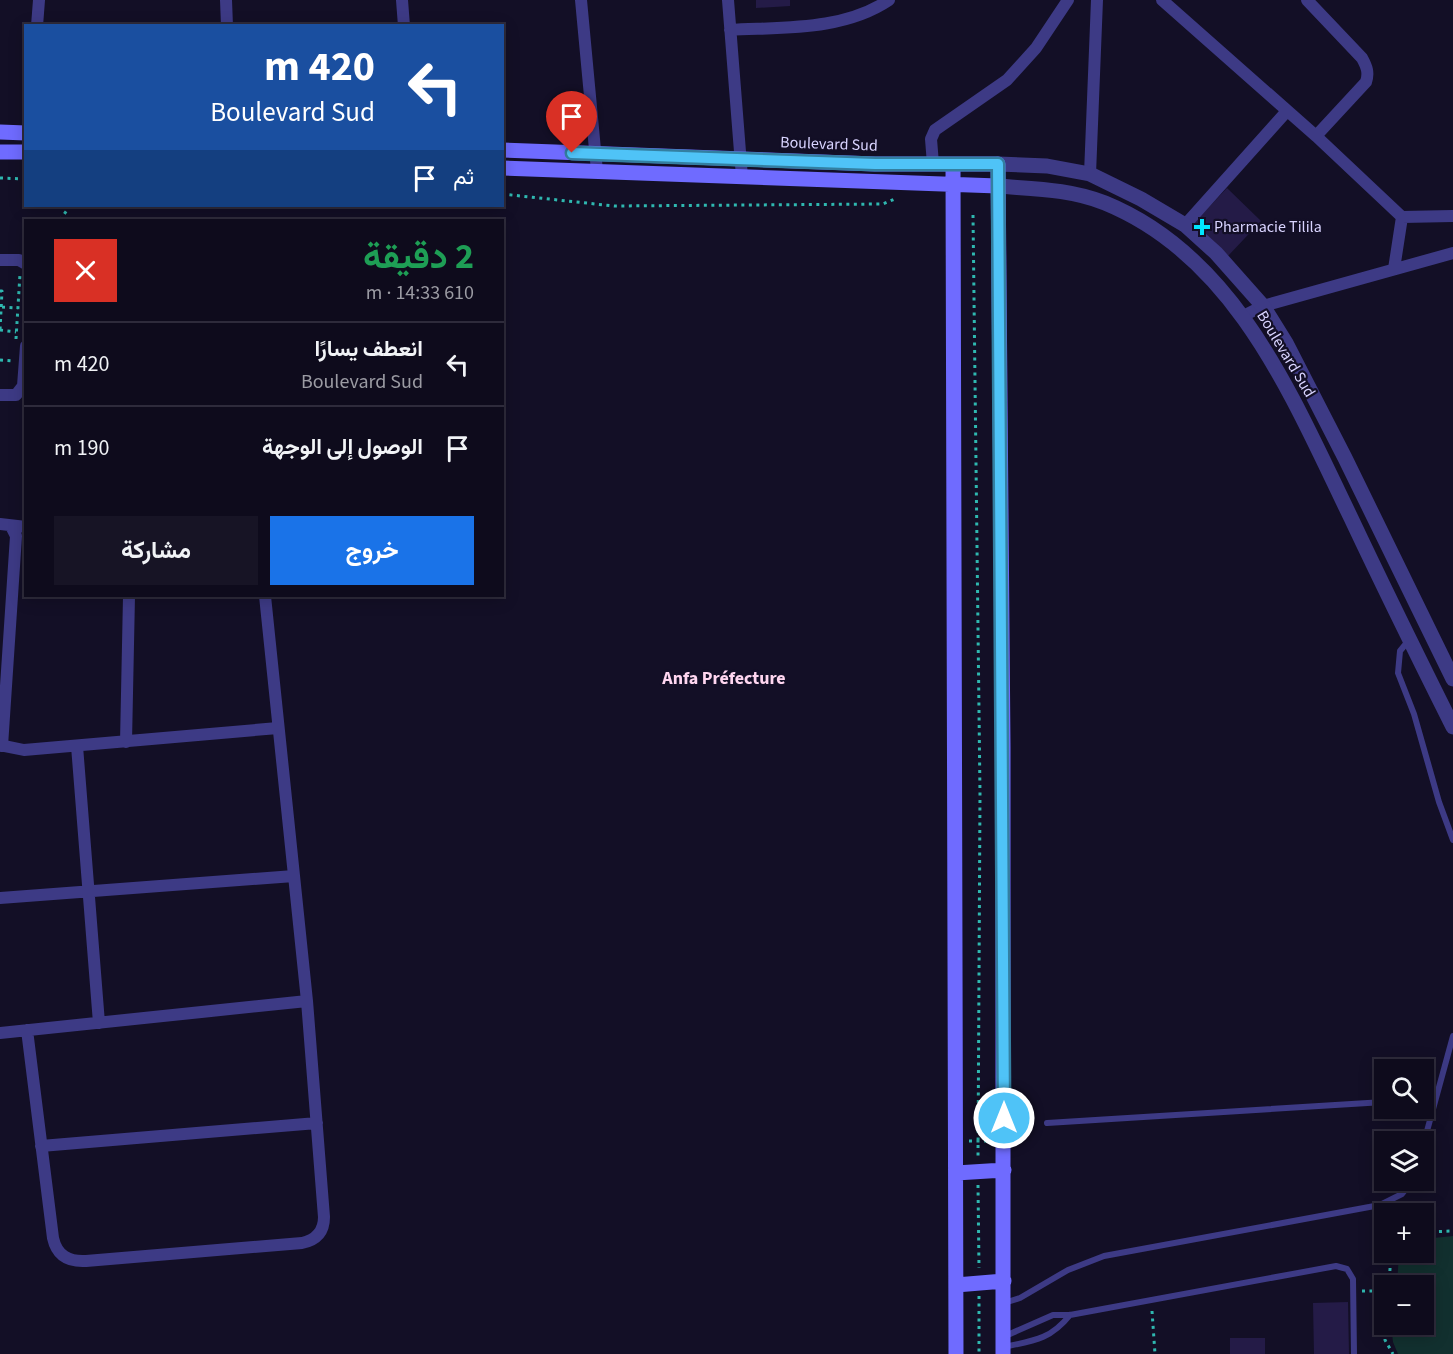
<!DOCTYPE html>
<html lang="ar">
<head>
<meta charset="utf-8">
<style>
  body { margin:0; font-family:"Source Sans 3",Vazirmatn,sans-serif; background:#171425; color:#f1f3f6; direction:rtl; height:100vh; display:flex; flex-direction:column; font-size:22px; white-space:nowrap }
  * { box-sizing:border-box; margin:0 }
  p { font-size:20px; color:#9b9ba3 }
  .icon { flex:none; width:33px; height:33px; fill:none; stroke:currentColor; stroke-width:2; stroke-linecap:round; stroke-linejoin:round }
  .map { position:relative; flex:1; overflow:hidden; direction:ltr }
  .panel { position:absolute; left:24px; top:219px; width:480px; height:378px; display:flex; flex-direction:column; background:#0e0b1c; border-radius:0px; box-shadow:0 3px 15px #0003,0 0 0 2px #2e2b3b; direction:rtl }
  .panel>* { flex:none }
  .guide { position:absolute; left:24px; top:24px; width:480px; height:183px; border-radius:0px; box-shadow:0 3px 15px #0003,0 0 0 2px #2e2b3b; direction:rtl; background:#1a4fa0; color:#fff; overflow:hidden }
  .tools { position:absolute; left:1374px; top:1059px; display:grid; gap:12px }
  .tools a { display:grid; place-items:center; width:60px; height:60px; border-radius:0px; background:#0e0b1c; box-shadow:0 3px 15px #0003,0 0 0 2px #2e2b3b; font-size:30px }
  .pin { position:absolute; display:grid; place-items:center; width:51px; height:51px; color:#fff; margin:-62px -26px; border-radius:50% 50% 50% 0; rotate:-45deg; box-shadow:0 0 6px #0007 }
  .pin .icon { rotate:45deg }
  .me { position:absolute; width:66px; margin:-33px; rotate:0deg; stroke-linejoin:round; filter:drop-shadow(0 0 4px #0008) }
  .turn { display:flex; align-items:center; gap:21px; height:126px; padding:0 30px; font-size:27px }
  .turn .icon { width:78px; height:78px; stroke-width:2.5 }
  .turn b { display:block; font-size:42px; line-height:51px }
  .then { display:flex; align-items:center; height:57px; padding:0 30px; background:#0003; gap:12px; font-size:22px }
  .round { display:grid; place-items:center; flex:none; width:63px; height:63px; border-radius:0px; background:#171425 }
  .headline { display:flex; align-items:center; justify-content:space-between; height:102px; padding:0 30px }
  h1 { font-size:36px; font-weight:700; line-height:45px; color:#1e9e55 }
  .action { display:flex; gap:12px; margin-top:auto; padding:12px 30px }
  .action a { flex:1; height:69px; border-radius:0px; background:#1a73e8; color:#fff; font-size:24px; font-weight:700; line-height:69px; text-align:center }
  .action a+a { background:#171425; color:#f1f3f6 }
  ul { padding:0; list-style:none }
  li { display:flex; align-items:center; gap:18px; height:84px; padding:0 30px; border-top:2px solid #2e2b3b }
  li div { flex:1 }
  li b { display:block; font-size:22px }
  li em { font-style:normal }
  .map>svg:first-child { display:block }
</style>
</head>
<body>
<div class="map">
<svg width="1453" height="1354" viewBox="0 0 1453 1354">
  <rect width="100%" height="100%" fill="#130f26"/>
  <!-- green -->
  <path fill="#12302f" d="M1453,1236V1354H1398L1393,1342L1391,1325L1424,1324V1286L1397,1285L1399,1253L1424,1252V1239Z"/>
  <!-- building -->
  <path fill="#241b47" d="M756,0H790V6L756,8Z
    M1227,188L1261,221L1228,256L1194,223Z
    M1348,1302L1349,1354H1314L1313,1303Z
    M1230,1338H1265V1354H1230Z"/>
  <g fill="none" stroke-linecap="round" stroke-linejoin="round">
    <!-- path -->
    <path stroke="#2fb8b0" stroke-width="3" stroke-dasharray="3 4.5" stroke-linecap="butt" d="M0,178L26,179
      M502,194L614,206L883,204L897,198
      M973,215L980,794L978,1157
      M60,220L70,206
      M0,291H2L0,330
      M2,307L18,308
      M0,330L16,332
      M16,339L20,274
      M0,360L13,361
      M969,1141H990
      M978,1185L979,1268
      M1424,1232L1453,1231
      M1389,1286L1391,1252
      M1362,1291H1384
      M979,1296V1354
      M1152,1311L1155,1354
      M1386,1324L1385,1340L1393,1354"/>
    <!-- service -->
    <path stroke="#3d3a85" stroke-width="6" d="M1409,640L1400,651L1398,673L1414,714L1439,802L1453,840
      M1424,1100L1435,1099
      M1047,1123L1384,1102
      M1424,1142L1453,1036
      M1004,1303L1020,1298L1068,1270L1104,1256L1380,1205L1402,1194L1413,1180
      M1003,1337L1053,1315H1070L1336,1266L1347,1269L1353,1279L1354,1354
      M1003,1347C1033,1341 1050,1340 1070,1315"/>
    <!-- minor -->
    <path stroke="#3d3a85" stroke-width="12" d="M226,0L227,26
      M402,0L404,26
      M581,0L597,171
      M728,0L742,177
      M1162,0L1316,136L1402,217L1453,216
      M1307,0L1362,58C1367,67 1369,73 1366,82L1316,136
      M37,26L39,0
      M730,30C782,27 843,31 889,0
      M933,164L931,139L935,130L1007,80L1036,48L1068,0
      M1090,174L1097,0
      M1185,225L1287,111
      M0,260H19L26,264
      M1394,269L1402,217
      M1243,316L1263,306L1453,253
      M0,395H16L23,386L26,346
      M0,524L26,527
      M126,742L129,596
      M0,745L24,750L278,728
      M2,746L16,536L11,526
      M77,746L99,1023
      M0,898L294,876
      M27,1030L53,1238C57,1256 69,1262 86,1261L302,1243C316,1240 324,1232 324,1217L307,1001L265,596
      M0,1033L307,1001
      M41,1146L317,1123"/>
    <!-- tertiary -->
    <path stroke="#3d3a85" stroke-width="15" d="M998,164L1047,166L1090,174L1141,199L1185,225L1216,253L1263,306L1286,343L1345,458L1453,679
      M998,186C1034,189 1070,189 1105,203C1237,257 1293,399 1351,518C1384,588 1418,657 1453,727"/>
    <!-- secondary -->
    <path stroke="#6f6bff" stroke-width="15" d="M0,132L26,133
      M502,150L875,164H998L1003,747V1354
      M0,152H26
      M953,164L956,1354
      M502,168L998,186
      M956,1173L1004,1170
      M956,1285L1004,1281"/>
  </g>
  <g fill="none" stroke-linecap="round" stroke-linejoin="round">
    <defs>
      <path id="route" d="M572,153L875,164H998L1004,1118"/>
    </defs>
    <!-- route casing -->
    <use href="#route" stroke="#337fa1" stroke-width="15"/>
    <!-- route -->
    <use href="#route" stroke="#4fc3f7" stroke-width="10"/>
  </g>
  <!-- markers -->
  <path fill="#00e5ff" stroke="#130f26" stroke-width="2" d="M1199 218h6v6h6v6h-6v6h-6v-6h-6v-6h6z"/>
  <g text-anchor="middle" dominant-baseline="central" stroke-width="4.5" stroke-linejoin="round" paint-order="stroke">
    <!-- street labels -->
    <g font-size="16" fill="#d9d4ff" stroke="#130f26">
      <text transform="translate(829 144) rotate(2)">Boulevard Sud</text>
      <text transform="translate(1286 354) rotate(59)">Boulevard Sud</text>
    </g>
    <!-- poi labels -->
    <g font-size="16" fill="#d9d4ff" stroke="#130f26" text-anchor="start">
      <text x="1214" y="227">Pharmacie Tilila</text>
    </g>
    <!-- neighbourhood labels -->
    <g font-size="18" font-weight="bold" fill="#ffd6f0" stroke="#130f26">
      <text x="724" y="678">Anfa Préfecture</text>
    </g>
  </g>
</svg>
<div class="tools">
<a><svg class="icon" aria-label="search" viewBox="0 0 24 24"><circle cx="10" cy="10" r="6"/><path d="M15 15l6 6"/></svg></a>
<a><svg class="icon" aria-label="layers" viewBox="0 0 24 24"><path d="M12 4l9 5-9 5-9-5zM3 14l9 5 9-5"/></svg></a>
<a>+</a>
<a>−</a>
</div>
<div class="pin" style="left:572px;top:153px;background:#d93025"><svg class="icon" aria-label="arrive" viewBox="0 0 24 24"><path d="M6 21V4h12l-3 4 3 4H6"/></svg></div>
<svg class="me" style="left:1004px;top:1118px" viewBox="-20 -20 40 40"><circle r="17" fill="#4fc3f7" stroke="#fff" stroke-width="3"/><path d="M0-11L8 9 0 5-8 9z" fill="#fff"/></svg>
<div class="guide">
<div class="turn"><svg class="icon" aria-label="left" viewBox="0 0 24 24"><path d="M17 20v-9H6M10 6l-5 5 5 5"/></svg><div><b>420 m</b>Boulevard Sud</div></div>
<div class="then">ثم<svg class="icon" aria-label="arrive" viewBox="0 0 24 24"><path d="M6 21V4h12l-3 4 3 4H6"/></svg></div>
</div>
<section class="panel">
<div class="headline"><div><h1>2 دقيقة</h1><p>610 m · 14:33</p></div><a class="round" style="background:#d93025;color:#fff"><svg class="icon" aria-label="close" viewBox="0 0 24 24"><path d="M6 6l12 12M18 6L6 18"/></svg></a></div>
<ul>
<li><svg class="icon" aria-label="left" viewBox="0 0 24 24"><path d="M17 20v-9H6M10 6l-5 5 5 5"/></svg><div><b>انعطف يسارًا</b><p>Boulevard Sud</p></div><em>420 m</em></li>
<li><svg class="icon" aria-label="arrive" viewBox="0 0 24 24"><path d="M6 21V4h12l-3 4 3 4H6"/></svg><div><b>الوصول إلى الوجهة</b></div><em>190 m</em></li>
</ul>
<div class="action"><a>خروج</a><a>مشاركة</a></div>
</section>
</div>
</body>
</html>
